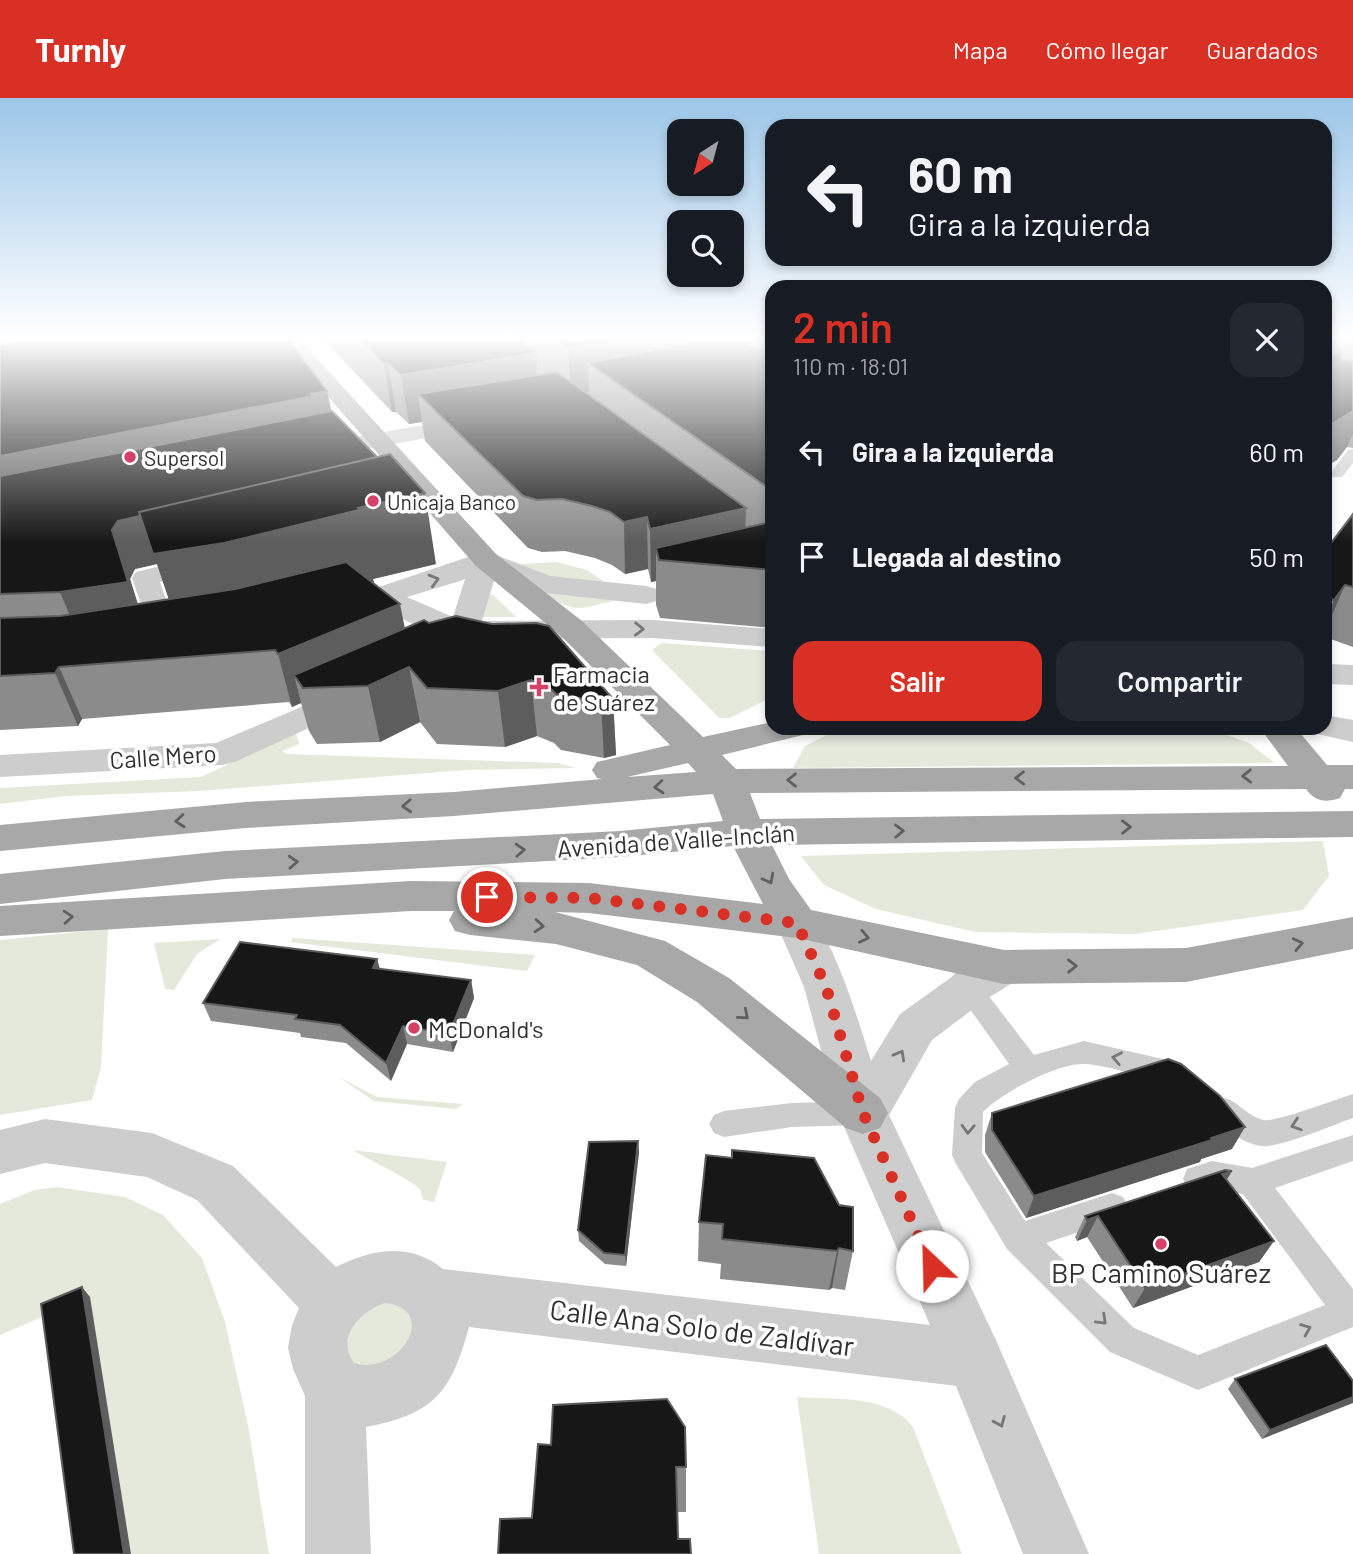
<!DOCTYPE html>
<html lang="es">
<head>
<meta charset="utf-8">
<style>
  body { margin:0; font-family:Barlow,sans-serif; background:#242831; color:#f1f3f6; height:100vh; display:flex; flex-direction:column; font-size:26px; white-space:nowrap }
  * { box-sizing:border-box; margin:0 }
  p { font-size:23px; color:#9ea1a6 }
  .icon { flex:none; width:38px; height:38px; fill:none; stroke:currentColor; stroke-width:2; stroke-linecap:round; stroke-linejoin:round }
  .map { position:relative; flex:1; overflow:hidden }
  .sheet { position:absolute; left:765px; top:182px; width:567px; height:455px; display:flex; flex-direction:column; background:#171b24; border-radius:21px; box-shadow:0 4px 10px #0003 }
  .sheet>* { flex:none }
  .banner { position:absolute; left:765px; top:21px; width:567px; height:147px; border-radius:21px; box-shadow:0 4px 10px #0003; background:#171b24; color:#f1f3f6; overflow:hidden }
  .needle { width:46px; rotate:216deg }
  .controls { position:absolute; left:667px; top:21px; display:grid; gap:14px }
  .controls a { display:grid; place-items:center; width:77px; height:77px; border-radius:14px; background:#171b24; box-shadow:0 4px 10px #0003; font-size:35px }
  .pin { position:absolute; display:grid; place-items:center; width:60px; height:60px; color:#fff; margin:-30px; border:4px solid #fff; border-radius:50%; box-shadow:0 2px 7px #0007 }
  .me { position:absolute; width:77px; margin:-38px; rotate:336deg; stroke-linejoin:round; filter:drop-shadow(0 0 5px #0008) }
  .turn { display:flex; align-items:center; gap:24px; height:147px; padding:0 28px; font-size:32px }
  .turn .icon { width:91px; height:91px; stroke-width:2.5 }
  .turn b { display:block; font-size:49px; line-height:60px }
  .round { display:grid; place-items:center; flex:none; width:74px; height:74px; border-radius:21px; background:#242831 }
  .overview { display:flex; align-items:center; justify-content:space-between; height:119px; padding:0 28px }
  h1 { font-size:42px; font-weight:600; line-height:52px; color:#d93025 }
  .cta { display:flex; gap:14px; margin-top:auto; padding:14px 28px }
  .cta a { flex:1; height:80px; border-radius:21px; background:#d93025; color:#fff; font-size:28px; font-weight:600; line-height:80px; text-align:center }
  .cta a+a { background:#242831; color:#f1f3f6 }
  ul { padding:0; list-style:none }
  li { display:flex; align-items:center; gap:21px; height:105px; padding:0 28px }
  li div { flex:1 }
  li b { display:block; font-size:26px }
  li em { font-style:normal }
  header { display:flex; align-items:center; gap:42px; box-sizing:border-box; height:98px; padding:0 35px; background:#d93025; color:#fff }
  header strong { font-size:33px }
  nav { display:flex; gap:38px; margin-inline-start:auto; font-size:24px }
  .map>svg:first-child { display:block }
</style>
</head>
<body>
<header>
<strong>Turnly</strong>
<nav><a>Mapa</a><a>Cómo llegar</a><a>Guardados</a></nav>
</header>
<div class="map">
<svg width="1353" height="1456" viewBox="0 0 1353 1456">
  <rect width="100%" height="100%" fill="#fff"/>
  <!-- green -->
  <path fill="#e5e9dc" d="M556,464L587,472L606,485L548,479L520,466Z
    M549,494L617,502C585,509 575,518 546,496Z
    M490,496L493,497L516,519H482Z
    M662,545L772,553V599L730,620H719L652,552Z
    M841,630H1207L1249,645L1275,665L793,670L805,648Z
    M296,634L299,646L282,653L287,656L558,665L576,670L466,672L199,693L66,698L0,706V690L201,679Z
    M1323,743L1329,778L1303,812L1135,836L975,834L876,811L824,787L801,758Z
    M108,831L101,970L92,1002L0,1017V842Z
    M293,840L535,857L527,873L290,844Z
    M220,841L197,856L174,892L165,891L154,845Z
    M337,978L377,999L463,1006L456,1011L374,1003Z
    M353,1052L447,1064L434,1104L423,1102L420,1091C400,1075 375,1066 353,1052Z
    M57,1089L125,1099L163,1117L202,1160L225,1224L249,1332L269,1456H131L89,1199L0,1237V1106L34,1092Z
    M374,1196L419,1217L398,1269L344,1266L345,1218Z
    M797,1299C836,1302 887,1296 913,1329L962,1456H819Z"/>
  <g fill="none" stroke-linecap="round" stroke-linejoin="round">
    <!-- service -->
    <path fill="#cdcdcd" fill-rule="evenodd" d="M1353,351V365L1342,379H1332L1330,376L1332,373L1348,352Z
      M963,873L972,876L1034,957L1084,943L1176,964L1186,968L1190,976L1186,984L1176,988C1152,982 1108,967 1085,966C1059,964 1001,995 983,1014L982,1055L1025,1123L1112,1095L1123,1099L1128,1109L1123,1119L1046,1145L1134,1230L1198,1257L1325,1207L1243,1096L1212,1091L1198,1095L1187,1091L1183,1081L1187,1071L1212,1063L1252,1070L1353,1037V1063L1275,1090L1353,1191V1229L1198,1292L1110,1254L1007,1151L956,1066L952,1057L955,1010L959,1001L975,984L1009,966L950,883L954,876Z
      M1353,996V1020C1327,1029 1295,1044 1268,1048C1250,1051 1213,1027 1205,1010L1209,1001C1233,993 1241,1016 1263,1022C1274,1025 1337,1001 1353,996Z
      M860,1003L870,1006L875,1015L870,1024L860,1027L792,1029L724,1039L714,1035L709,1026L714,1017L724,1013L792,1005Z"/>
    <!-- pedestrian -->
    <path fill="#cdcdcd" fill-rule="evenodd" d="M206,457L215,459L219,465L215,471L160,484L180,543L176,549L166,552L156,549L132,480L136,474Z"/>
    <!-- minor -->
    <path fill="#cdcdcd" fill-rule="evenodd" d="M1325,240H1344L1341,244L1325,250Z
      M475,318L483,320L487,325L483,330L310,361L301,359L298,354L301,349L310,347Z
      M486,453L550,478L646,488L657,491L661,497L657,503L646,506L545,495L496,476L482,523L653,522L772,531V549L653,540L472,541C456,556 446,572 423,566L418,559L442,535L419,529L376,508L338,514L327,511L323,505L327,499L376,490ZM465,481L453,519L407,499L460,483Z
      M1325,566L1353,567V587L1325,586Z
      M351,588L363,591L368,598L363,605L235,664L222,667L0,679V657L216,645Z
      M45,1021L152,1035L233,1068L336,1169C372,1151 410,1144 443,1171L974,1232L995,1240L1003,1261L995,1282L974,1290L469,1229C451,1294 435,1316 366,1329L371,1456H305V1298L293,1271L288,1250L292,1227L299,1210L197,1102L147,1079L45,1065L0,1076V1032ZM385,1205C441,1211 399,1279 354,1265C335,1240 360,1213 385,1205Z"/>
    <!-- tertiary -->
    <path fill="#cdcdcd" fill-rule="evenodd" d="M1325,617L1353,622V644L1313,635L1309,630H1325Z
      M797,810L812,814C839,861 855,911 871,963L900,916L953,878L989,857L1004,852L1019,857L1026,869L1019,881L985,902L932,942L889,1017L995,1240L1089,1456H1023L950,1273L838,1015L804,889L776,825L782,814Z"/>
    <!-- primary -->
    <path fill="#a8a8a8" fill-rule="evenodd" d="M277,240H298L496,456L582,523L703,639L772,624V630H808L803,637L722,657L736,671L1288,668L1260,630H1296L1327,667H1353V691H1345L1340,700C1325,705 1316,704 1306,691L750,695L760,721L1353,713V739L772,747L789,781L811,812L1004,852L1186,850L1353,819V851L1186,884L1004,886L797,840L589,815L555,814L665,843L729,880L880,1000L888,1015L880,1030L863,1036L846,1030L697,904L637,867L556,846L470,837L455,833L449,822L454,813H411L0,838V808L411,783L589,785L763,806L733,748L620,759L225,781L0,806V776L225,753L620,733L723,723L713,696L454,718L246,730L0,753V727L246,704L454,694L602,681L597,680L592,672L597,664L670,647L560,537L476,468ZM688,665L696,674L627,679Z"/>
  </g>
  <!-- wall -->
  <path fill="#8b8b8b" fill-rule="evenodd" d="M322,240H772V530L660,520L656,507V483L651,484L648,471L625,476L612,467L595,460L565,453L542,454L528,450L425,343L422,324L409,326L396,314H392Z
    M1331,240H1353V350L1347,349L1337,362L1325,369V256Z
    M0,247L327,293L331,314L436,466L373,481L374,484H373L405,530L429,525L613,601L616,657L604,660L561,652L554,645L537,638L505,649L437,646L420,624L380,644L317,646L309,633L301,605L292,609L289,604L82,621L78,628L0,632ZM157,466L169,501L138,506L130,481L135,471Z
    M1353,416V549L1325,539V453Z
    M377,861L380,871L471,882L474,900L453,954L407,946L391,983L346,945L301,939L300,935L211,923L203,905Z
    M992,1015L1232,1051L1201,1061L1200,1064L1026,1120L985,1054V1037Z
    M638,1043L639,1054L626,1168L605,1166L579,1143L578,1132Z
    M706,1057L853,1153L845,1192L832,1190L829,1192L720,1181L721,1166L698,1163L699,1124Z
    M1227,1082L1274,1143L1259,1164L1133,1210L1087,1139L1077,1143L1075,1139L1085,1118Z
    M1235,1281L1353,1283L1262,1341L1228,1291Z
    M551,1347L686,1369V1414H677L678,1441L691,1456L532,1420Z"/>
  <!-- shaded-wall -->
  <path fill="#5d5d5d" d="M621,240H705L704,271L588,265L589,294L571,298L568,250Z
    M733,240H757L756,258Z
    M536,255L540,303L418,296L422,324L409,326L401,277Z
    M388,265L396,314H392L384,266Z
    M327,293L336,336L0,408V358Z
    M1353,313V336L1347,349L1337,362L1325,369V330Z
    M380,362L425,395L436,466L373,481L374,484L245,518L178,529L157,466L135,471L130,481L146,534L81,544L60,494L112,432L118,423Z
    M772,388V442L764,444L767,389Z
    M746,410L744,463L656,450V483L651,484L650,431Z
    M647,419L648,471L625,476L624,424Z
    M1345,487L1325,533V524L1334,502Z
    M400,506L410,556L294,577L301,605L292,609L278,556Z
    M59,569L82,621L78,628L55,575Z
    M409,569L420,624L380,644L368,588Z
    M531,582L537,638L505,649L498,593Z
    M613,601L616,657L604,660L601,604Z
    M377,861L382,879L373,870Z
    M471,882L474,900L453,954L449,936Z
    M403,928L407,946L391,983L386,965Z
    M1245,1029L1232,1051L1201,1061L1200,1064L1026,1120L1034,1098Z
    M638,1043L639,1054L626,1168L625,1157Z
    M1232,1073L1219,1095L1222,1076Z
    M1098,1118L1087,1139L1077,1143L1087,1122Z
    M1274,1143L1259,1164L1133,1210L1145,1190Z
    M839,1150L832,1190L829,1192L837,1153Z
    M82,1189L90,1199L131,1456H124Z
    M1353,1299V1305L1262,1341L1270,1332Z"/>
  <!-- building -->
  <path fill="#171717" stroke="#5d5d5d" stroke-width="2" d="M40,240H287L327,293L311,296L314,298L0,358V247Z
    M359,240H516L536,255L401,277L388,265L384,266Z
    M553,240H621L568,250Z
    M714,240H737L772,257V388L767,389L588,265Z
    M1341,253L1343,262L1353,264V313L1325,330V261Z
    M557,274L746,410L650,431L647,419L624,424L610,414L592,408L562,401L537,402L523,398L418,296Z
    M332,313L377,359L139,414L140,418L118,423L112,432L128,484L60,494L0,496V378Z
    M390,356L425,395L358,410L359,412L224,445L153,456L139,414Z
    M1353,416V489L1345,487L1334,502L1325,499V453Z
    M771,424L772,472L659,462L656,450Z
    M346,464L400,506L278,556L275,552L59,569L55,575L0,578V520L60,518L235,491Z
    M456,518L492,526L536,525L549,528L613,601L601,604L556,596L549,589L531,582L498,593L427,590L409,569L368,588L303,590L294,577L424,522L429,525Z
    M240,844L377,861L373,870L471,882L449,936L403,928L386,965L340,927L295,921L297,917L203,905Z
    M1168,961L1181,966L1220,998L1245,1029L1211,1040L1212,1042L1034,1098L992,1032V1015Z
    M638,1043L625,1157L604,1155L578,1132L589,1044Z
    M732,1052L814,1060L839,1107L853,1109V1153L839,1150L837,1153L722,1141L723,1126L699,1124L706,1057L732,1060Z
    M1225,1072L1232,1073L1222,1076L1274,1143L1145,1190L1098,1118L1087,1122L1085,1118Z
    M82,1189L124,1456H74L41,1206Z
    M1326,1247L1353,1283V1299L1270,1332L1235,1281Z
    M667,1301L685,1329L686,1369H676L678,1441H690L691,1456H498L500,1421L532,1420L538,1346L551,1347L553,1307Z"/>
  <!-- one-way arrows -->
  <defs><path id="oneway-chevron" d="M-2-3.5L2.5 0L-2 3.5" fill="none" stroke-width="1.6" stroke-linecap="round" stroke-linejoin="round" transform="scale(1.75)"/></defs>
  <g stroke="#777">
    <use href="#oneway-chevron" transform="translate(434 482) rotate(-16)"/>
    <use href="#oneway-chevron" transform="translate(639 531) rotate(1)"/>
    <use href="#oneway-chevron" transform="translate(900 957) rotate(-61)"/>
    <use href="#oneway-chevron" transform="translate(1117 960) rotate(-169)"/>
    <use href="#oneway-chevron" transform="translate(1296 1027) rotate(162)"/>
    <use href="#oneway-chevron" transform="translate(968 1031) rotate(92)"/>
    <use href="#oneway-chevron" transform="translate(1102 1222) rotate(44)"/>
    <use href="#oneway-chevron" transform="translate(1306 1231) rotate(-22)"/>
    <use href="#oneway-chevron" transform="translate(1000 1324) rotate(67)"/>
  </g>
  <g stroke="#606060">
    <use href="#oneway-chevron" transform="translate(1247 678) rotate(179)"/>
    <use href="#oneway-chevron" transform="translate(1020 680) rotate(179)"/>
    <use href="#oneway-chevron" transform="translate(792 682) rotate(180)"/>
    <use href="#oneway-chevron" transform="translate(659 689) rotate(175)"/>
    <use href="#oneway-chevron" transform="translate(407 708) rotate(177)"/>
    <use href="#oneway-chevron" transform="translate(180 723) rotate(175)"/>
    <use href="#oneway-chevron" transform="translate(1126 729) rotate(-1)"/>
    <use href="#oneway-chevron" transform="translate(899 733) rotate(-1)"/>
    <use href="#oneway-chevron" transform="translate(520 752) rotate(-3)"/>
    <use href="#oneway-chevron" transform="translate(293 764) rotate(-3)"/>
    <use href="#oneway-chevron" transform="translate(769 781) rotate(62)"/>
    <use href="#oneway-chevron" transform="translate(68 819) rotate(-4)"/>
    <use href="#oneway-chevron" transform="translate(539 828) rotate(5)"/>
    <use href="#oneway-chevron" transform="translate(864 839) rotate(12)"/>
    <use href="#oneway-chevron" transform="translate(1298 846) rotate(-12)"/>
    <use href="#oneway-chevron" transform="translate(1072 868) rotate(-1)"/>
    <use href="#oneway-chevron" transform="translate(744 917) rotate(40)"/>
  </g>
  <!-- sky -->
  <linearGradient id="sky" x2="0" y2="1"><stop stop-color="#9cc6e8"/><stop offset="0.54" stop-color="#fff"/><stop offset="1" stop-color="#fff" stop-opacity="0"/></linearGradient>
  <rect width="1353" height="444" fill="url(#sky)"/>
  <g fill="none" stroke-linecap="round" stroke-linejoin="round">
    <!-- route -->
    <path stroke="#d93025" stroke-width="12" stroke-dasharray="0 21.6" d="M487,799L589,800L797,825L826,889L863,1015L932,1168"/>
  </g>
  <!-- markers -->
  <g fill="#d84167" stroke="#fff" stroke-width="2.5">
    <circle cx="130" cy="359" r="7"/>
    <circle cx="373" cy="403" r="7"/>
    <path d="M535.5 578.5h7v7h7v7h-7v7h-7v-7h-7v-7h7z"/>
    <circle cx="414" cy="930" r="7"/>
    <circle cx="1161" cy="1146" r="7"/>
  </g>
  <g text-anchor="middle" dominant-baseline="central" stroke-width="7" stroke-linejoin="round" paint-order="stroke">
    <!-- far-poi labels -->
    <g font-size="21" fill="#303030" stroke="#fff" text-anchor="start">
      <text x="144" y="359">Supersol</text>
      <text x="387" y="403">Unicaja Banco</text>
    </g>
    <!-- poi labels -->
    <g font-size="24" fill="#303030" stroke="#fff" text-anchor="start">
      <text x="553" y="575">Farmacia<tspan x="553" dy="28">de Suárez</tspan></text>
      <text x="428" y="930">McDonald's</text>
    </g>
    <!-- street labels -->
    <g font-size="24" fill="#303030" stroke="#fff">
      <text transform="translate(163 658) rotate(-4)">Calle Mero</text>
      <text transform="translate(676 742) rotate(-4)">Avenida de Valle-Inclán</text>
    </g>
    <!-- near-poi labels -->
    <g font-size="28" fill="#303030" stroke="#fff">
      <text x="1161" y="1174">BP Camino Suárez</text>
    </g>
    <!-- near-street labels -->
    <g font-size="28" fill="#303030" stroke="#fff">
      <text transform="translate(702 1229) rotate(7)">Calle Ana Solo de Zaldívar</text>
    </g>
  </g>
</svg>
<div class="controls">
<a><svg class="needle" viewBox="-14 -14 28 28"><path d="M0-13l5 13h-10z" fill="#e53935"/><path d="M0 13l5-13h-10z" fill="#9ea1a6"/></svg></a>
<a><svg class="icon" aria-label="search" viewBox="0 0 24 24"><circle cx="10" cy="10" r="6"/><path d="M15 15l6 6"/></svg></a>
</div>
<div class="pin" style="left:487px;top:799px;background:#d93025"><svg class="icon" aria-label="arrive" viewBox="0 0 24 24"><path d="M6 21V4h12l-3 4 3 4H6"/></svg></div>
<svg class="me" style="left:932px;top:1168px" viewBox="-20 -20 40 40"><circle r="19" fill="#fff"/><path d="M0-13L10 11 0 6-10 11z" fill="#d93025"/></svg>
<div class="banner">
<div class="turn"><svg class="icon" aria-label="left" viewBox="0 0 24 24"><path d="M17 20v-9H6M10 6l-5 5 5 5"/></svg><div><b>60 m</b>Gira a la izquierda</div></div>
</div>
<section class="sheet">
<div class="overview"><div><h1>2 min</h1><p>110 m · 18:01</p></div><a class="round"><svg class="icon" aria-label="close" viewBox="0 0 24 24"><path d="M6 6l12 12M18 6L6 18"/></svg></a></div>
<ul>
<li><svg class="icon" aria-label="left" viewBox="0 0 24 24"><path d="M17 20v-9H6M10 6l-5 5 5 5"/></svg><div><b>Gira a la izquierda</b></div><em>60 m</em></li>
<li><svg class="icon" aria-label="arrive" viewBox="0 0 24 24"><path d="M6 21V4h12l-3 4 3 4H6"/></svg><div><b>Llegada al destino</b></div><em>50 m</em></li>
</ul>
<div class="cta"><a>Salir</a><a>Compartir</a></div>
</section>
</div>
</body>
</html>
